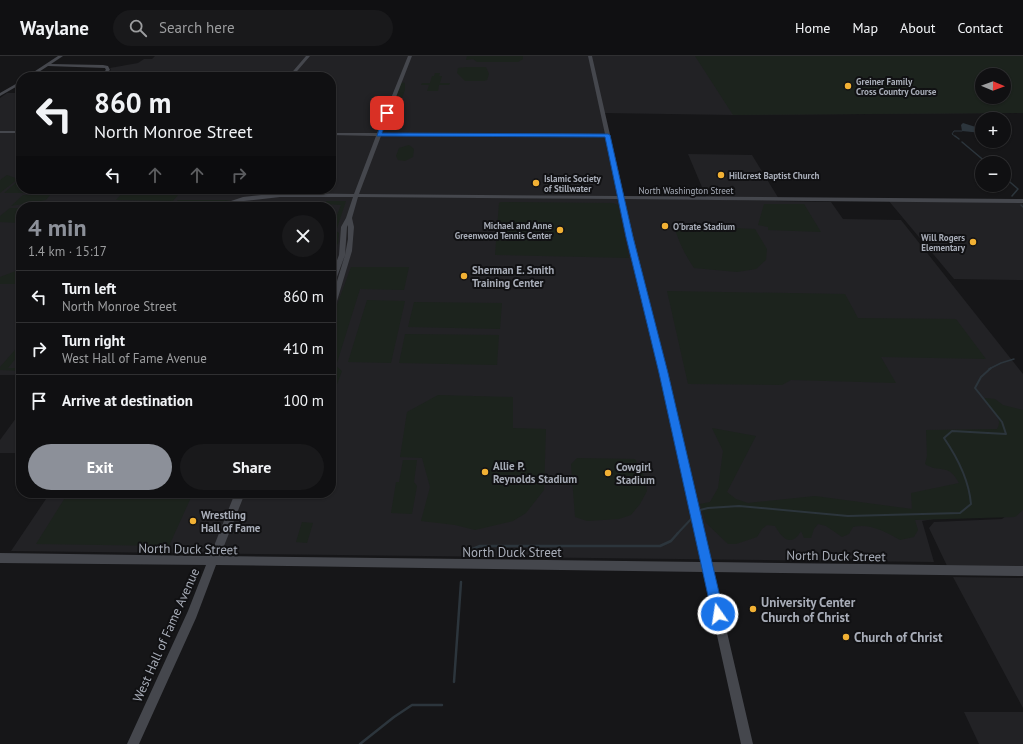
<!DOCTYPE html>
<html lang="en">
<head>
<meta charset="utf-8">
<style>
  body { margin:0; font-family:"PT Sans",sans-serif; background:#19191b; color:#f1f3f6; height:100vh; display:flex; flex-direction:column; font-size:15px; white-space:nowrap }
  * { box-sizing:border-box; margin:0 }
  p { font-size:13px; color:#9c9d9f }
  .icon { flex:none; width:22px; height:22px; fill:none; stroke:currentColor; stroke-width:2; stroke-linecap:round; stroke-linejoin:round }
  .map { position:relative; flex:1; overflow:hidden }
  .details { position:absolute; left:16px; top:146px; width:320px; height:296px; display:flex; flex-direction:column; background:#101012; border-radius:16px; box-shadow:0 1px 3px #0004,0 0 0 1px #303032 }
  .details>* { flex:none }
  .banner { position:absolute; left:16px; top:16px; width:320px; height:122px; border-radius:16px; box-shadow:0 1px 3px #0004,0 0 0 1px #303032; background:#101012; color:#f1f3f6; overflow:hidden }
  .needle { width:26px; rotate:91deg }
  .buttons { position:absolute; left:975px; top:12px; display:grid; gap:8px }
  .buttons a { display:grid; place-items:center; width:36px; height:36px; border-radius:50%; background:#101012; box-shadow:0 1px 3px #0004,0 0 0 1px #303032; font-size:20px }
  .pin { position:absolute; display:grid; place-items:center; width:34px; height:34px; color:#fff; margin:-17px; border-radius:8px; box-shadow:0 2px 6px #0006 }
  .me { position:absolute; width:44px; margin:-22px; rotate:347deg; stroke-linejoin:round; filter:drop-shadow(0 0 3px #0008) }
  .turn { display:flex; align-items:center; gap:14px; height:84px; padding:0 12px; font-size:18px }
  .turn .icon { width:52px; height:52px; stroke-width:2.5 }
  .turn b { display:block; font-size:28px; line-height:34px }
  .lanes { display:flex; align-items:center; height:38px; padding:0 12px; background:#0003; justify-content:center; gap:20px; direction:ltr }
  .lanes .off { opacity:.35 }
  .round { display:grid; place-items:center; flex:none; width:42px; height:42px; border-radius:21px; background:#19191b }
  .head { display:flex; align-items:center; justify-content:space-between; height:68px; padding:0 12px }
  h1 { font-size:24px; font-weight:700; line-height:30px; color:#8c9099 }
  .action { display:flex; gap:8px; margin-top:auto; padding:8px 12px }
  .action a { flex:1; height:46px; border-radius:24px; background:#8c9099; color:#fff; font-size:16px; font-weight:700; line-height:46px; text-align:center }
  .action a+a { background:#19191b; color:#f1f3f6 }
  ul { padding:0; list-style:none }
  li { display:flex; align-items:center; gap:12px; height:52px; padding:0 12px; border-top:1px solid #303032 }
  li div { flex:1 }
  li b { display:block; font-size:15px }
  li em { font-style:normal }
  header { display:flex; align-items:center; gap:24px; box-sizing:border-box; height:56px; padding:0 20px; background:#101012; border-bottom:1px solid #303032 }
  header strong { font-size:19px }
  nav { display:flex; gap:22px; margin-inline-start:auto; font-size:14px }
  .search { width:280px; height:36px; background:#19191b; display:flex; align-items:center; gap:10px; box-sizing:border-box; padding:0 14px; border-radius:22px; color:#9c9d9f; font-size:15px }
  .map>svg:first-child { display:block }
</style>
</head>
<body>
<header>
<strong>Waylane</strong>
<div class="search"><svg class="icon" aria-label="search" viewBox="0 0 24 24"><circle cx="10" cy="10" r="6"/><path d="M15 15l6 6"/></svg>Search here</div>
<nav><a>Home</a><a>Map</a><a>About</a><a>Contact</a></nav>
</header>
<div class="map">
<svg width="1023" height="688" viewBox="0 0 1023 688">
  <rect width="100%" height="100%" fill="#161618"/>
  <!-- built -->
  <path fill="#222225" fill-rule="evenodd" d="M155,0H1023V57L733,59L604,57L622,142L831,146L843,163L901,164L1023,318V424L999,452L922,465L934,506L11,495L50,437H331V151H21V319H0V42L7,37H21V133H331V21H102L107,18L111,14L110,12L138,7L144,3H152ZM982,19H1004V41H982Z
    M688,98L752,99L779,143H707Z
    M888,144L1020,145L1023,148V224L954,223Z
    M19,358H21V397H0V384Z
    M1023,433V515L949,514L929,472L934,466L1002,463L1015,453Z
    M953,521L1023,522V652Z
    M964,656H1023V688H979Z"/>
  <!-- green -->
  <path fill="#1c231d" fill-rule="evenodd" d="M467,0H523V3L518,6H477L473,3L466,4Z
    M695,0H1023V57L733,59ZM982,19H1004V41H982Z
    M467,11H486L489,18L487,24L484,25H465L457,17L458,12Z
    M435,17H440L439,20H442L440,27H450L449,29H439L438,35H427L429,29H421L422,27H430L432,20H434Z
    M400,26L405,27V34L399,50L388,55Z
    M409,89L414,93L413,101L405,105L398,104L396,100L399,92Z
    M7,119L18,123L0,137V124Z
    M20,123L21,133H29L24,137H4Z
    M126,133H183L173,145L116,144Z
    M23,139H50L46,144L11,150Z
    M178,144H231L190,151H172Z
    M326,145H346L336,175L339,177L338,188L331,191V174L341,149L326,148Z
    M501,146L613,147L618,149L629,202L495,199L499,147Z
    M764,148H804L821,176L768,174V171L758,169Z
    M10,152H21V165L20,167L0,166V160Z
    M679,168H716L732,172L755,173L767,193L766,204L756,213L737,216L694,212C684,197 680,188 674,171Z
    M351,211H409L404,234L360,233L336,310L342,315L337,328H331V265Z
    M21,213V228H0V221Z
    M667,235L845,238L858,262L956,263L986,303L881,301L896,327L791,324L782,329L688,328Z
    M367,244L405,245L391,307L348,306Z
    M414,246L502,247L500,273L408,271Z
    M405,278L499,279L497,309L399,307Z
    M21,287V296L8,312H21V315L0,314V311Z
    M438,339L513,341V372L546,373L544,434L526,457L513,465L475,474L455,469L421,465L430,431L422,402L400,401L407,356Z
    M985,342L995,343L1003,349L1023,354V454L1015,461L915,464L918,474L914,481L900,484C886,476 870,467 853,471L849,478L842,481L826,470L818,468L814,473L811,482H804L801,475C791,492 782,482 775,470L767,469L762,473L757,481L736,488H728L706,467L700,448L710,446L718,432L723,395L712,372L756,380L727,436L736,443L748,447L815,440L912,453L911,437L959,427C948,406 940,418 925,408L927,400L926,374L997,373C1004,362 991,352 984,344Z
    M577,402L635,403L644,420L647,435L640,448L631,459L619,463L587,465L575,461L571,408Z
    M403,404H417L414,426L417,430L412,458L391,457L396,426H399Z
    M68,437H193L169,490L36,488Z
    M302,466L313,467L307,487L296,486Z"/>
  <!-- water -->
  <path fill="#2c353c" d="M963,67L979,72L982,77L962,75L961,69Z"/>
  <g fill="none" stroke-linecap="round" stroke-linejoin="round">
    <!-- stream-far3 -->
    <path stroke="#2c353c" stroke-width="1" d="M956,81L952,78L954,75H962"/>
    <!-- stream-far2 -->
    <path stroke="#2c353c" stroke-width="1.5" d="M955,80L959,83
      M962,86L987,107
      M1004,121L1018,133L1012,140
      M1021,149L1023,151
      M989,313L1001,307L1014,303"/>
    <!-- stream-far1 -->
    <path stroke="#2c353c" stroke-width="2" d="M697,457L700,454L708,452L739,450L848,460L960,457L971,448C969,424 957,401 944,382L952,375L1006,378L1002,366L975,332L981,321L991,312
      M677,478L693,461"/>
    <!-- stream -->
    <path stroke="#2c353c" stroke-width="2.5" d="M466,499L470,494L480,490H660L671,485L678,477
      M454,626L461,526
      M360,688L394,661L412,649H442"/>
    <!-- secondary -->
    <path fill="#45474d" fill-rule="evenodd" d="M58,0H63L51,8L103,9L108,10L110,14L101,21H97L106,14L105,12L48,10L31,21H26Z
      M306,0H310L292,21H288Z
      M408,0H412L382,77L605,78L588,0H592L624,140L1023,143V147L624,143L671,333L711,506L1023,510V520L713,516L753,688H741L703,516L216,509L196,562L139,688H127L188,555L206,509L0,507V497L210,500L235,437H245L220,500L701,506L663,333L619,143L358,141L352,162L354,171L352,195L334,255L331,257V245L345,199L334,229L331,231V220L339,199L341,171L346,162L353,141H280L244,145L222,151H213L243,141L280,137L354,138L376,80L331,79V77H377ZM381,80H605L618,140L359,138ZM348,169V183L345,199L347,171Z
      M21,25V28L0,40V37Z
      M0,75H21V77H0Z"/>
  </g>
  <!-- route -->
  <path fill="#1a73e8" stroke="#114b97" d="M387,55L389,57L382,77L608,78L610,79L633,181L668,317L724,558L722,563L718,564L714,563L712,558L659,317L626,181L605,81L377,80L384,57Z"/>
  <!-- markers -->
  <g fill="#f2b134" stroke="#111113" stroke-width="1.5">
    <circle cx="848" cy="30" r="4"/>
    <circle cx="721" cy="119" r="4"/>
    <circle cx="536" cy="127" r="4"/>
    <circle cx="665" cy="170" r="4"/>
    <circle cx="560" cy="174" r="4"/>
    <circle cx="973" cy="186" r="4"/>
    <circle cx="464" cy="220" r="4"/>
    <circle cx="485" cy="416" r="4"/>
    <circle cx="608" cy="417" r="4"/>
    <circle cx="193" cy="465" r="4"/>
    <circle cx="753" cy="553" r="4"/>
    <circle cx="846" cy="581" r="4"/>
  </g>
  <g text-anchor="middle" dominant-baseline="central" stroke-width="4" stroke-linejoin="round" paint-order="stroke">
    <!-- far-poi labels -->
    <g font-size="9" font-weight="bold" fill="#a8adb8" stroke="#111113" text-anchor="start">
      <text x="856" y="25">Greiner Family<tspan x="856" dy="10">Cross Country Course</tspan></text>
      <text x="729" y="119">Hillcrest Baptist Church</text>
      <text x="544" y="122">Islamic Society<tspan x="544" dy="10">of Stillwater</tspan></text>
      <text x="552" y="169" text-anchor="end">Michael and Anne<tspan x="552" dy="10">Greenwood Tennis Center</tspan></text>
      <text x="673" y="170">O'brate Stadium</text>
      <text x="965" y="181" text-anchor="end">Will Rogers<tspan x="965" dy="10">Elementary</tspan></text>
    </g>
    <!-- far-street labels -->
    <g font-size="9" fill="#a8adb8" stroke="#111113">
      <text x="686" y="134">North Washington Street</text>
    </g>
    <!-- poi labels -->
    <g font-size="11" font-weight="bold" fill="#a8adb8" stroke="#111113" text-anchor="start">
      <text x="472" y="214">Sherman E. Smith<tspan x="472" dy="13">Training Center</tspan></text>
      <text x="493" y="410">Allie P.<tspan x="493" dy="13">Reynolds Stadium</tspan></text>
      <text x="616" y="411">Cowgirl<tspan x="616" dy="13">Stadium</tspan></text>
      <text x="201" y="459">Wrestling<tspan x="201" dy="13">Hall of Fame</tspan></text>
    </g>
    <!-- near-street labels -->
    <g font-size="13" fill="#a8adb8" stroke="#111113">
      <text transform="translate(188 493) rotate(1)">North Duck Street</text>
      <text x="512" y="496">North Duck Street</text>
      <text transform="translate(836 500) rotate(1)">North Duck Street</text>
      <text transform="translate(166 579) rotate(-66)">West Hall of Fame Avenue</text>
    </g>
    <!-- near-poi labels -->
    <g font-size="13" font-weight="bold" fill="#a8adb8" stroke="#111113" text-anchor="start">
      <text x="761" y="546">University Center<tspan x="761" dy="15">Church of Christ</tspan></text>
      <text x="854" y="581">Church of Christ</text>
    </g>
  </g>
</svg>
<div class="buttons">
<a><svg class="needle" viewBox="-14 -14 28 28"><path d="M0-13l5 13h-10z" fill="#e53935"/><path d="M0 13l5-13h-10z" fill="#9c9d9f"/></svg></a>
<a>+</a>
<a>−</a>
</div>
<div class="pin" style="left:387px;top:57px;background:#d93025"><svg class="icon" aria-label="arrive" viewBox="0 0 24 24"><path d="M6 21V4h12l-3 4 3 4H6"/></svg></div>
<svg class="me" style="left:718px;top:558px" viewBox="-20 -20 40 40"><circle r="17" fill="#1a73e8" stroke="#fff" stroke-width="3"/><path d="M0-11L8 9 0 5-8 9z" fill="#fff"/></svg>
<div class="banner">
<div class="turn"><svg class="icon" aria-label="left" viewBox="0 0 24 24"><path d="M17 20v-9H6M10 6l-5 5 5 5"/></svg><div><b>860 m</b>North Monroe Street</div></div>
<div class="lanes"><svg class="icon" aria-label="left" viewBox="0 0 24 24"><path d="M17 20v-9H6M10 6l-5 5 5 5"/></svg><svg class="icon off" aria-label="ahead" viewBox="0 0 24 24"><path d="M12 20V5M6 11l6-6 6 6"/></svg><svg class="icon off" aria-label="ahead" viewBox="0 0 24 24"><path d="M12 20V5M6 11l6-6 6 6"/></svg><svg class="icon off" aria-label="right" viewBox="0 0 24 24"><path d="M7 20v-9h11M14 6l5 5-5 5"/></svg></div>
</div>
<section class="details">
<div class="head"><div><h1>4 min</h1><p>1.4 km · 15:17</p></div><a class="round"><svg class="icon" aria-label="close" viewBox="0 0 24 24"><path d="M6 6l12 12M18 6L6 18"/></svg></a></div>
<ul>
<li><svg class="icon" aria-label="left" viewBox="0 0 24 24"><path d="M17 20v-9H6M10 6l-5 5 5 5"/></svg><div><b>Turn left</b><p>North Monroe Street</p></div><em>860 m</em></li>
<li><svg class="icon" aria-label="right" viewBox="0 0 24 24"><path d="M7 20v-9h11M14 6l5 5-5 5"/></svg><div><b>Turn right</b><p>West Hall of Fame Avenue</p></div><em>410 m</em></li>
<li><svg class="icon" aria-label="arrive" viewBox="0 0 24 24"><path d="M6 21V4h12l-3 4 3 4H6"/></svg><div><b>Arrive at destination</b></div><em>100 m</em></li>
</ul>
<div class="action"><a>Exit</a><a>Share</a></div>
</section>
</div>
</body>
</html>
